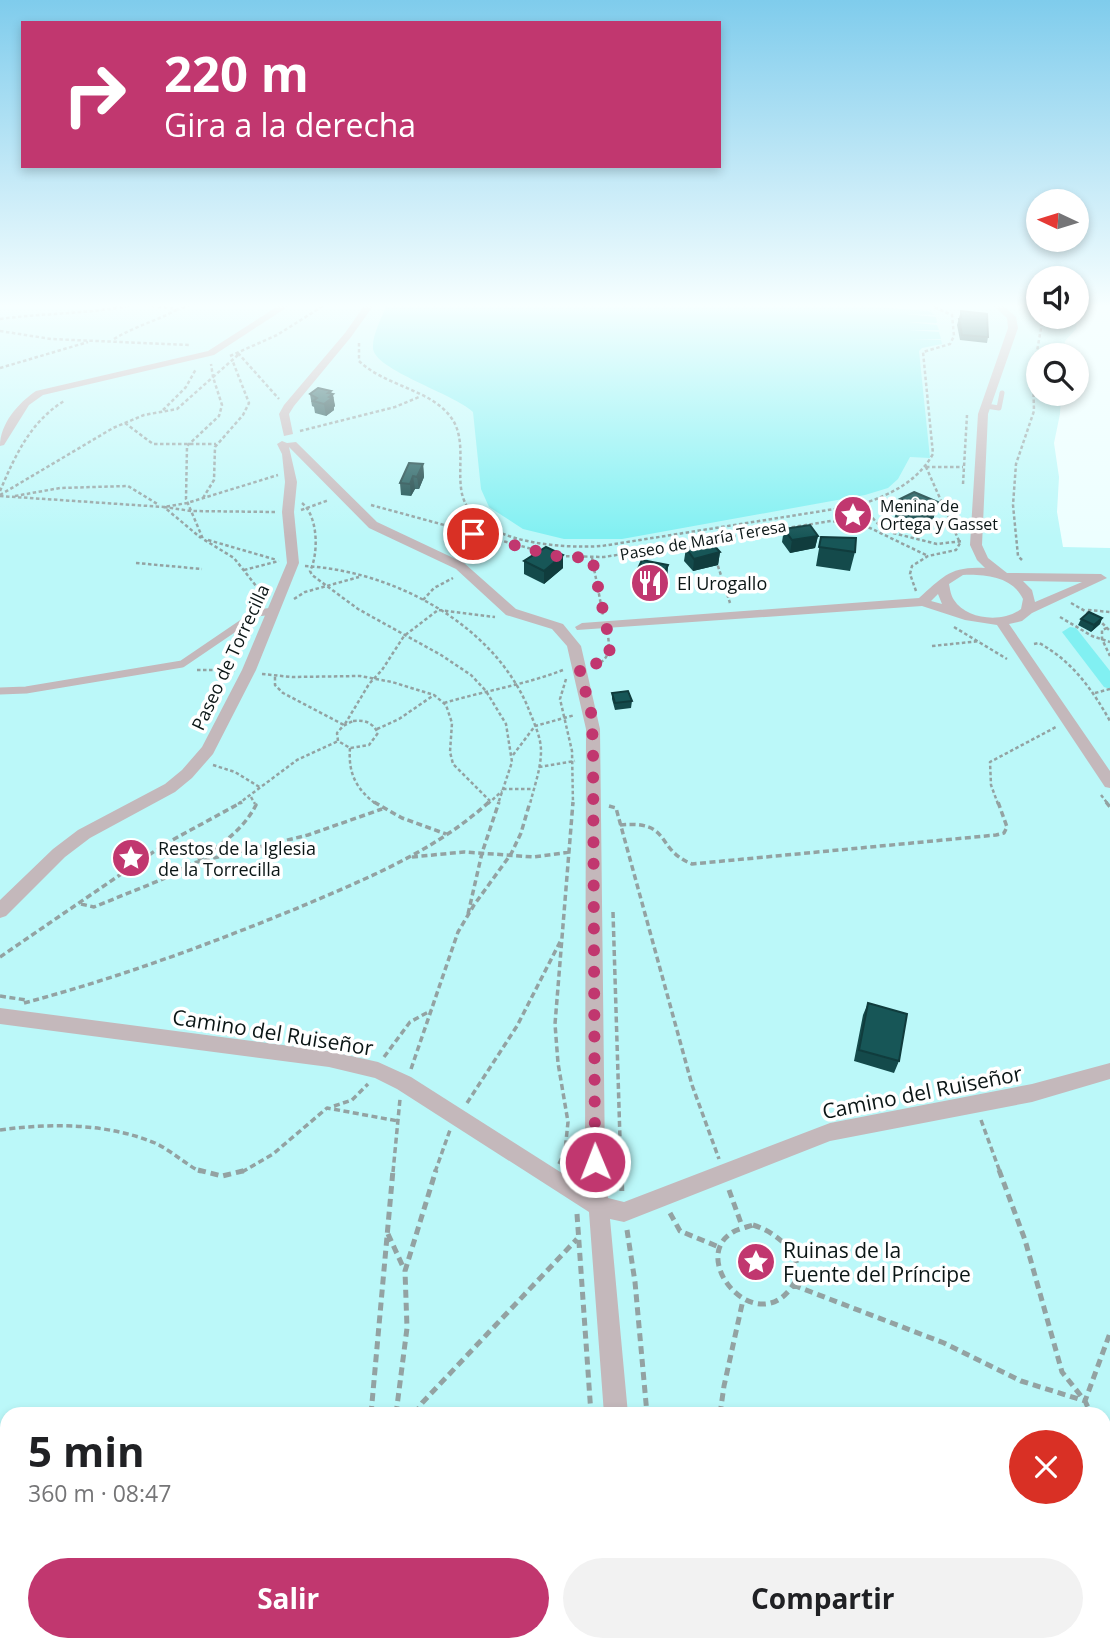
<!DOCTYPE html>
<html lang="es">
<head>
<meta charset="utf-8">
<style>
  body { margin:0; font-family:"Open Sans",sans-serif; background:#f2f2f2; color:#202124; height:100vh; display:flex; flex-direction:column; font-size:26px; white-space:nowrap }
  * { box-sizing:border-box; margin:0 }
  p { font-size:23px; color:#757577 }
  .icon { flex:none; width:38px; height:38px; fill:none; stroke:currentColor; stroke-width:2; stroke-linecap:round; stroke-linejoin:round }
  .map { position:relative; flex:1; overflow:hidden }
  .sheet { position:absolute; left:0px; top:1407px; width:1111px; height:245px; display:flex; flex-direction:column; background:#fff; border-radius:21px 21px 0 0; box-shadow:0 4px 10px #0003 }
  .sheet>* { flex:none }
  .banner { position:absolute; left:21px; top:21px; width:700px; height:147px; border-radius:0px; box-shadow:0 4px 10px #0003; background:#c1376f; color:#fff; overflow:hidden }
  .needle { width:46px; rotate:274deg }
  .fabs { position:absolute; left:1026px; top:189px; display:grid; gap:14px }
  .fabs a { display:grid; place-items:center; width:63px; height:63px; border-radius:50%; background:#fff; box-shadow:0 4px 10px #0003; font-size:35px }
  .pin { position:absolute; display:grid; place-items:center; width:60px; height:60px; color:#fff; margin:-30px; border:4px solid #fff; border-radius:50%; box-shadow:0 2px 7px #0007 }
  .me { position:absolute; width:77px; margin:-38px; rotate:359deg; stroke-linejoin:round; filter:drop-shadow(0 0 5px #0008) }
  .turn { display:flex; align-items:center; gap:24px; height:147px; padding:0 28px; font-size:32px }
  .turn .icon { width:91px; height:91px; stroke-width:2.5 }
  .turn b { display:block; font-size:49px; line-height:60px }
  .round { display:grid; place-items:center; flex:none; width:74px; height:74px; border-radius:37px; background:#f2f2f2 }
  .summary { display:flex; align-items:center; justify-content:space-between; height:119px; padding:0 28px }
  h1 { font-size:42px; font-weight:700; line-height:52px }
  .action { display:flex; gap:14px; margin-top:auto; padding:14px 28px }
  .action a { flex:1; height:80px; border-radius:42px; background:#c1376f; color:#fff; font-size:28px; font-weight:700; line-height:80px; text-align:center }
  .action a+a { background:#f2f2f2; color:#202124 }
  .map>svg:first-child { display:block }
</style>
</head>
<body>
<div class="map">
<svg width="1110" height="1652" viewBox="0 0 1110 1652">
  <rect width="100%" height="100%" fill="#edffff"/>
  <!-- green -->
  <path fill="#bbf8f9" fill-rule="evenodd" d="M0,306H1038V317H1076V306H1079L1076,329L1065,341L1063,355H1038V394H1061L1060,414L1054,443L1059,477L1057,512L1063,547L1110,548V1652H0ZM7,1414H1104V1645H7Z"/>
  <!-- water -->
  <path fill="#81f0f2" d="M386,306H866L929,311L935,315L906,314L936,317L937,323L908,322L937,325L939,330H909L939,332L941,339H911L941,340L942,344L922,348L919,351L930,458L910,457L898,479L888,488L865,495L622,539H564L523,529L489,507L481,489L473,412C455,394 374,370 373,348C372,335 382,318 386,306Z"/>
  <g fill="none" stroke-linecap="round" stroke-linejoin="round">
    <!-- canal -->
    <path fill="#81f0f2" fill-rule="evenodd" d="M1070,627L1076,628L1110,671V689L1104,687L1062,632Z"/>
    <!-- path-far2 -->
    <path stroke="#93a2a2" stroke-width="2.5" stroke-dasharray="3.5 2.5" stroke-linecap="butt" d="M152,306L178,309L188,306
      M0,319C44,313 85,314 129,306
      M0,331L51,339L189,345
      M114,339C135,326 157,321 178,309
      M359,343V361C385,386 429,389 450,416C466,436 458,464 461,488C467,543 560,549 602,546L860,505C891,494 916,483 933,454L923,352L950,344L954,336L952,315L932,306
      M238,353L279,399
      M238,355L213,377L222,405L219,416L187,446L186,499L203,539L234,558L264,596
      M230,356L277,335L323,306
      M0,368L88,342
      M163,410L186,387L196,369
      M125,423L153,444H216
      M300,431L395,407L419,397
      M926,467H963
      M963,484L967,415
      M0,491C15,456 30,422 64,401
      M0,495L113,428L144,415L177,409L213,377L211,364
      M0,496L164,507L201,538
      M15,496L60,488L128,486L159,505
      M203,498L214,480L215,447L243,415L249,403L233,362
      M302,503C318,516 319,553 310,571L312,575L358,609L441,655L471,675L486,691L506,724L512,762L498,804
      M371,505L543,552
      M860,505L885,531
      M301,510L329,500
      M275,512L191,511L164,507L187,503L278,475
      M893,533L937,544L963,541
      M473,534L482,524
      M208,540L277,560
      M560,556L604,557L831,521L870,528L928,556
      M592,558L603,615
      M716,560L730,603
      M1022,560L1018,556L1013,505L1016,464L1034,411L1033,374L1043,317
      M136,563L202,569
      M305,566C394,571 495,625 529,710C534,723 541,737 541,751C541,769 534,787 530,804
      M244,570L279,561
      M916,591L910,574L912,566L928,556L956,550L960,543L926,467
      M294,599L305,592L359,577
      M423,600L434,588L453,578
      M1071,603L1092,615
      M1088,610L1110,612
      M1060,617L1092,636L1110,642
      M1098,619L1110,631
      M954,627L1007,659
      M1107,628L1102,630V639L1110,656
      M1034,644L1039,643C1072,661 1092,689 1110,721
      M932,646L980,641
      M595,665C609,660 610,650 608,636
      M197,670H235
      M262,674L292,677L360,676L392,682L434,695L446,705L452,723L450,752L453,764L490,801
      M275,677V685L283,693L344,725
      M566,679L560,699L572,751L573,804
      M1095,693L1110,689
      M444,703C484,691 524,685 563,670
      M353,721C365,720 372,722 378,733L369,745L350,748L338,741L337,733L343,726Z
      M345,724L369,684L382,670L404,636L438,610L495,617
      M377,729L399,719L434,695
      M350,748C348,773 356,789 376,804
      M513,755L535,726L575,715
      M213,765L235,772L261,788
      M539,767L575,761
      M503,789H534
      M1101,795L1108,804
      M251,797L255,804
      M238,804L297,760L338,741
      M488,804L502,791
      M998,804L991,785L990,762L1056,727"/>
    <!-- path-far1 -->
    <path stroke="#93a2a2" stroke-width="3.5" stroke-dasharray="6 3.5" stroke-linecap="butt" d="M374,802L402,818L446,834
      M1106,802L1110,807
      M609,806L616,808L692,1085L719,1159
      M620,825C673,820 654,849 692,864L996,835L1004,833L1007,827L998,802
      M412,857L464,852L534,857L570,852
      M198,860C221,845 243,830 256,805L254,802
      M81,904L94,907L163,879L193,863L308,835L382,809
      M613,912L621,1172
      M468,914L482,853L499,802
      M0,957L165,844L242,802
      M0,996L26,1000
      M24,1003C118,978 210,944 300,907C366,879 435,851 489,802
      M384,1057L410,1022L432,1010
      M411,1069L458,932L474,905L511,854L521,833L530,802
      M467,1103L517,1026L561,940
      M334,1106L352,1100L368,1084
      M981,1120L1000,1172
      M0,1130C50,1123 107,1123 155,1143C172,1151 185,1164 201,1172
      M559,1164L565,1151L568,1122L558,1063L555,1024L573,802
      M242,1172L273,1154L327,1108L398,1121
      M393,1172L400,1099
      M435,1172L450,1130"/>
    <!-- path -->
    <path stroke="#93a2a2" stroke-width="5" stroke-dasharray="8 5" stroke-linecap="butt" d="M198,1170L222,1176L247,1170
      M621,1170L622,1195
      M999,1170L1025,1240L1062,1372L1085,1401L1091,1414
      M729,1190L742,1226
      M670,1213L680,1231L719,1247
      M577,1214L591,1414
      M753,1225C777,1232 812,1260 791,1288C754,1338 688,1258 733,1232C738,1229 747,1227 753,1225Z
      M627,1230L635,1282L647,1414
      M388,1234L404,1269
      M793,1285L944,1343L1021,1381L1085,1401L1110,1333
      M371,1414L393,1170
      M396,1414L407,1328L405,1271L436,1170
      M415,1414L422,1403L577,1239
      M720,1414L724,1386L743,1300
      M1104,1444L1110,1457
      M384,1645V1652
      M612,1645V1652
      M671,1645L672,1652
      M757,1645L760,1652
      M245,1652L250,1645
      M305,1652L307,1645
      M354,1652L355,1645"/>
    <!-- lane-far1 -->
    <path stroke="#c4b8bb" stroke-width="5" d="M986,406L999,408L1002,393"/>
    <!-- lane -->
    <path stroke="#c4b8bb" stroke-width="7" d="M0,691L26,690L182,664L257,613L274,611"/>
    <!-- street -->
    <path fill="#c4b8bb" fill-rule="evenodd" d="M278,306H289L214,355L43,395L29,405L4,445L0,446C0,424 18,403 36,391L208,351Z
      M364,306H373L351,337L294,406L289,414L293,434L284,436L279,414L284,405L345,333Z
      M994,306H1004L1016,317L1018,328L988,414L982,545L988,558L1007,573L1101,574L1107,578L1032,613L1022,621L1009,624L1110,771V788L1105,787L997,625L965,620L922,606L577,630L575,627L582,623L919,598C943,577 950,566 985,568L977,560L970,545L978,414L1008,328L1007,318ZM963,575C985,574 1013,577 1023,599L1021,609C1003,623 967,620 954,600C951,596 950,589 949,584ZM1023,581L1082,582L1035,602L1032,590ZM938,594L942,604L931,601Z
      M282,441L287,443L296,442L377,522L464,563L516,609L563,624L581,646L600,729L605,1162L608,1198L624,1202L830,1123L1032,1084L1110,1063V1079L1032,1102L830,1141L624,1222L610,1219L628,1414H604L589,1212L397,1089L375,1078L329,1067L0,1024V1008L329,1051L378,1062L411,1077L587,1189L585,1162L586,729L567,646L552,629L506,615L456,569L369,528L289,447L297,482L294,512L299,563L256,670L213,754L192,778L175,792L90,838L65,857L6,916L0,918V900L53,849L78,830L165,784L182,770L202,747L242,670L287,563L282,512L285,482L282,454L277,444Z
      M623,1645H649L650,1652H624Z"/>
  </g>
  <!-- wall -->
  <path fill="#144a4b" d="M961,311L988,337L987,343L960,340L957,325Z
    M331,391L335,406L334,407V410L326,416L315,413L314,407L312,406L310,394Z
    M423,464L424,477L419,489H415L411,496L401,495L400,483Z
    M900,499L938,502L931,527L921,535L893,523Z
    M784,529L818,536L815,548L790,553L782,542Z
    M821,537L855,552L850,571L816,566Z
    M686,548L720,552L718,565L693,571L684,561Z
    M563,555V568L544,584L524,574V561Z
    M668,565L667,578L660,593L634,588L635,575Z
    M1102,618L1100,624L1091,632L1078,625L1081,619Z
    M612,693L632,701L631,708L615,710L612,699Z
    M868,1003L899,1061L894,1073L854,1061L863,1015Z"/>
  <!-- shaded-wall -->
  <path fill="#103c3d" d="M331,391V396L333,394L335,406L334,407V410L326,416L324,404L328,393Z
    M423,464L424,477L419,489L417,477Z
    M413,476L415,489L411,496L410,484Z
    M938,502L931,527L921,535L928,511Z
    M818,536L815,548L790,553L792,540Z
    M720,552L718,565L693,571L694,559Z
    M563,555V568L544,584V571Z
    M668,565L667,578L660,593L661,580Z
    M1102,618L1100,624L1091,632L1094,625Z"/>
  <!-- building -->
  <path fill="#175657" stroke="#103c3d" stroke-width="2" d="M961,311L987,314L988,337L962,335L959,319H961Z
    M318,388L331,391L328,393L333,394L329,397L332,398L324,404L313,401L317,398L310,394Z
    M409,463L423,464L417,477L413,476L410,484L400,483Z
    M914,492L938,502L928,511L900,499Z
    M810,525L818,536L792,540L784,529Z
    M821,537L856,538L855,552L819,547Z
    M711,542L720,552L694,559L686,548Z
    M546,547L563,555L544,571L524,561Z
    M642,560L668,565L661,580L635,575Z
    M1089,612L1102,618L1094,625L1081,619Z
    M628,691L632,701L615,703L612,693Z
    M868,1003L907,1014L899,1061L859,1050Z"/>
  <!-- sky -->
  <linearGradient id="sky" x2="0" y2="1"><stop stop-color="#7fccec"/><stop offset="0.57" stop-color="#f7ffff"/><stop offset="1" stop-color="#f7ffff" stop-opacity="0"/></linearGradient>
  <rect width="1110" height="537" fill="url(#sky)"/>
  <g fill="none" stroke-linecap="round" stroke-linejoin="round">
    <!-- route -->
    <path stroke="#c1376f" stroke-width="12" stroke-dasharray="0 21.6" d="M473,534L555,556L592,558L610,644L609,656L604,662L579,667L591,712L593,744L595,1162"/>
  </g>
  <!-- icons -->
  <defs>
    <symbol id="sight-disc" viewBox="-11 -11 22 22"><circle r="9.5" fill="#c1376f" stroke="#fff"/><path d="M0-6L1.8-2.2L6-1.7L2.9 1.2L3.7 5.4L0 3.3L-3.7 5.4L-2.9 1.2L-6-1.7L-1.8-2.2Z" fill="#fff"/></symbol>
    <symbol id="restaurant-disc" viewBox="-11 -11 22 22"><circle r="9.5" fill="#c1376f" stroke="#fff"/><path d="M-5-6h1v4h1v-4h1v4h1v-4h1v5L-1.5 .5V6h-2V.5L-5-1ZM5-6V6H3V1.5H1.5Q1.5-4 5-6Z" fill="#fff"/></symbol>
  </defs>
  <g fill-rule="evenodd">
    <use href="#sight-disc" x="831" y="493" width="44" height="44"/>
    <use href="#restaurant-disc" x="628" y="561" width="44" height="44"/>
    <use href="#sight-disc" x="109" y="836" width="44" height="44"/>
    <use href="#sight-disc" x="734" y="1240" width="44" height="44"/>
  </g>
  <g text-anchor="middle" dominant-baseline="central" stroke-width="7" stroke-linejoin="round" paint-order="stroke">
    <!-- far-poi labels -->
    <g font-size="16" fill="#0b1616" stroke="#fff" text-anchor="start">
      <text x="880" y="506">Menina de<tspan x="880" dy="18">Ortega y Gasset</tspan></text>
    </g>
    <!-- far-street labels -->
    <g font-size="16" fill="#0b1616" stroke="#fff">
      <text transform="translate(703 540) rotate(-10)">Paseo de María Teresa</text>
    </g>
    <!-- poi labels -->
    <g font-size="18" fill="#0b1616" stroke="#fff" text-anchor="start">
      <text x="677" y="583">El Urogallo</text>
      <text x="158" y="848">Restos de la Iglesia<tspan x="158" dy="21">de la Torrecilla</tspan></text>
    </g>
    <!-- street labels -->
    <g font-size="18" fill="#0b1616" stroke="#fff">
      <text transform="translate(230 657) rotate(-65)">Paseo de Torrecilla</text>
    </g>
    <!-- near-street labels -->
    <g font-size="21" fill="#0b1616" stroke="#fff">
      <text transform="translate(273 1032) rotate(9)">Camino del Ruiseñor</text>
      <text transform="translate(922 1092) rotate(-11)">Camino del Ruiseñor</text>
    </g>
    <!-- near-poi labels -->
    <g font-size="21" fill="#0b1616" stroke="#fff" text-anchor="start">
      <text x="783" y="1250">Ruinas de la<tspan x="783" dy="24">Fuente del Príncipe</tspan></text>
    </g>
  </g>
</svg>
<div class="fabs">
<a><svg class="needle" viewBox="-14 -14 28 28"><path d="M0-13l5 13h-10z" fill="#e53935"/><path d="M0 13l5-13h-10z" fill="#757577"/></svg></a>
<a><svg class="icon" aria-label="sound" viewBox="0 0 24 24"><path d="M4 9h4l5-4v14l-5-4H4zM17 9q2 3 0 6"/></svg></a>
<a><svg class="icon" aria-label="search" viewBox="0 0 24 24"><circle cx="10" cy="10" r="6"/><path d="M15 15l6 6"/></svg></a>
</div>
<div class="pin" style="left:473px;top:534px;background:#d93025"><svg class="icon" aria-label="arrive" viewBox="0 0 24 24"><path d="M6 21V4h12l-3 4 3 4H6"/></svg></div>
<svg class="me" style="left:595px;top:1162px" viewBox="-20 -20 40 40"><circle r="17" fill="#c1376f" stroke="#fff" stroke-width="3"/><path d="M0-11L8 9 0 5-8 9z" fill="#fff"/></svg>
<div class="banner">
<div class="turn"><svg class="icon" aria-label="right" viewBox="0 0 24 24"><path d="M7 20v-9h11M14 6l5 5-5 5"/></svg><div><b>220 m</b>Gira a la derecha</div></div>
</div>
<section class="sheet">
<div class="summary"><div><h1>5 min</h1><p>360 m · 08:47</p></div><a class="round" style="background:#d93025;color:#fff"><svg class="icon" aria-label="close" viewBox="0 0 24 24"><path d="M6 6l12 12M18 6L6 18"/></svg></a></div>
<div class="action"><a>Salir</a><a>Compartir</a></div>
</section>
</div>
</body>
</html>
